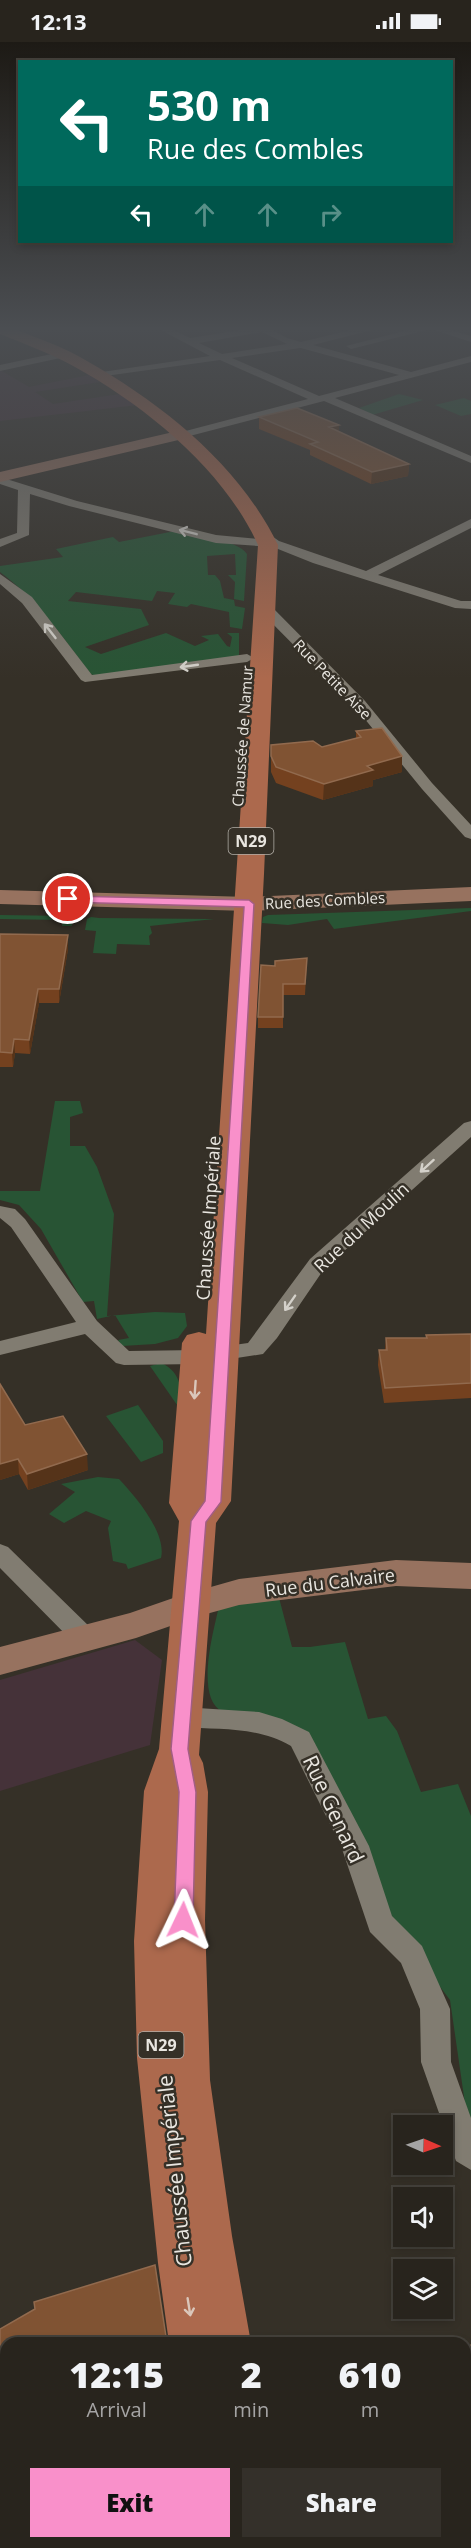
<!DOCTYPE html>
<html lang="en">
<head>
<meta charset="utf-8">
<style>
  body { margin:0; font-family:"Open Sans",sans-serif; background:#34302a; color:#f1f3f6; height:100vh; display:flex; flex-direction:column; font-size:22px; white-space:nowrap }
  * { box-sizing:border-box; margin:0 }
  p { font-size:20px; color:#a5a4a4 }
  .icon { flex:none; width:33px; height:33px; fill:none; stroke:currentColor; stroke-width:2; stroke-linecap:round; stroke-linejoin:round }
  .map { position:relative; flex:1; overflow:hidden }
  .sheet { position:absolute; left:0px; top:2295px; width:471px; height:212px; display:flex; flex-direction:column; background:#28241d; border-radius:18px 18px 0 0; box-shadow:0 3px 9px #0003,0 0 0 2px #44413b }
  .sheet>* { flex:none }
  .guide { position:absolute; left:18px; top:18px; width:435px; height:183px; border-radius:0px; box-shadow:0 3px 9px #0003,0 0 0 2px #44413b; background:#00695c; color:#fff; overflow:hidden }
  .needle { width:39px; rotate:92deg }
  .buttons { position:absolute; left:393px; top:2073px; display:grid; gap:12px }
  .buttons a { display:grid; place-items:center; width:60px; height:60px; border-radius:0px; background:#28241d; box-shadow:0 3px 9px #0003,0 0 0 2px #44413b; font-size:30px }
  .pin { position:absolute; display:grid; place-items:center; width:51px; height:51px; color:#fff; margin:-26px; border:3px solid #fff; border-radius:50%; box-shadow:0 2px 6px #0007 }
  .me { position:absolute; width:66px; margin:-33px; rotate:2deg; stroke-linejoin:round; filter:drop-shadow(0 0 4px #0008) }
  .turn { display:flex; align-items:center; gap:21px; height:126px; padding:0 30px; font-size:27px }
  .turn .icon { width:78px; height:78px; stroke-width:2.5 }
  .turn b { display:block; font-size:42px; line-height:51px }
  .lanes { display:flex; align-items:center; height:57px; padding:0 30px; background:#0003; justify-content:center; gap:30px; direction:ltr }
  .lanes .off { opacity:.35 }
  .eta { display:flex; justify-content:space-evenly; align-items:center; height:102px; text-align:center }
  .eta b { font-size:36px; font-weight:800; line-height:42px }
  .cta { display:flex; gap:12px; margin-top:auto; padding:12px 30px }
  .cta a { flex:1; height:69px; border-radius:0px; background:#f990ca; color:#111; font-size:24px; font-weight:800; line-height:69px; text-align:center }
  .cta a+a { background:#34302a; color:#f1f3f6 }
  .status { display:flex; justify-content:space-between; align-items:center; height:42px; padding:0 30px; background:#28241d; direction:ltr }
  .status svg { height:16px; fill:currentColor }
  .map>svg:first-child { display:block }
</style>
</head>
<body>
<div class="status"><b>12:13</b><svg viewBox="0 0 49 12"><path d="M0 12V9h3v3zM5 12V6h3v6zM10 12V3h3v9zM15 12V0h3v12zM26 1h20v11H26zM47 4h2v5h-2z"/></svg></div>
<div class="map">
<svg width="471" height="2506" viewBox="0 0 471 2506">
  <rect width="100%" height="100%" fill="#353027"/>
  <!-- education -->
  <path fill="#453239" d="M0,328L29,345L89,333L100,340L35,350L53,362L120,352L138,363L0,379Z
    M135,1598L162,1618L150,1703L0,1749V1638Z"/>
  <!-- green -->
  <path fill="#285434" d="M399,352L423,358L372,373L359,366Z
    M464,356L471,359V372L461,374L435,363Z
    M175,489C193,493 237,497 247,512L244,559L234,557L235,540L228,533H236L235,512L207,514L208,533H215L220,539L224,556L234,558L235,564L245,566L242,587L230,585L229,570L191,562L187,565L168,562L175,551L157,549L152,559L76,550L68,559L141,567L149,583L85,605L101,612L166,591L195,604L209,598L201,594L218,592L227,604L230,605L232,595L227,591H239V616L95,634L91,632C63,596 37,557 0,530V524L63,515L56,507L113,495L119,500Z
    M471,866V869L334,887L327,877L288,883L262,881L263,875L268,873Z
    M0,873L71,874L72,884H62L63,878L0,877Z
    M91,875L99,876L214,877L150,884L152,891L149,894L150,903L117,902L116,912L93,911L96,889L85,888L87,877Z
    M55,1059H80L83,1071L70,1075V1104H85L97,1125L114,1172L107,1274L155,1270L185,1271L187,1284L178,1296L155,1302L122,1304L118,1298L129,1296L115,1273L97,1277L94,1259L83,1260L41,1187L19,1163L0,1158V1149H40Z
    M161,1321C183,1330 182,1353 184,1373L150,1324Z
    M138,1363L163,1399V1411L141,1420L106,1374Z
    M98,1435L119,1437C135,1454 167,1491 161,1516L128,1527L126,1522L113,1519L108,1486L111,1479L86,1469L64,1481L49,1472L75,1450L61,1442Z
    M278,1552L292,1605H310L345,1600L368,1677L386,1674L397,1689L421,1750L458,1742L471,1774V2103L450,1958L402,1894L291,1690C269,1684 243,1680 223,1670C194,1656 214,1588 219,1564Z"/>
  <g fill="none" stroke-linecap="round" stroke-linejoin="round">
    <!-- street -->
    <path fill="#817c71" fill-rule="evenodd" d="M157,286H169L190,296L254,286H269L287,296L301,300L359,286H374L372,288L313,303L411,330L471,314V320L335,356L471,414V421L324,359L182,396L178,395V391L308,357L220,318L98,335L97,333L102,330L210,314ZM262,290L287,302L222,312L199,301ZM300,306H301L399,333L319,354L232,316Z
      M416,286H444L471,294V300L431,287L351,307L346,304Z
      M61,310L65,311V315L0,329V323Z
      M0,435L77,459L216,493L260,497L261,492H269L279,499L366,529L471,477V486L378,533L461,559H471V567L455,566L313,521L273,505L216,501L69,464L30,452L29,493L0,505V497L17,491L18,448L0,442Z
      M0,532L32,555L92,633L247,612L254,616L247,620L85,640L81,638L22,561L0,542Z
      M264,561L269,562L365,659L432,741L471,783V797L465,795L422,747L355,665L259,568L258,565L259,562Z
      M471,1079V1095L324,1227L277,1296L263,1312L198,1322L124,1323L116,1321L85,1292L0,1313V1299L76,1280L11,1185L0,1176V1164L15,1167L25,1177L97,1279L129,1309L198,1308L248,1301L310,1217L464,1081Z
      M0,1502L8,1505L94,1589L98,1596L94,1603L85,1605L76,1603L0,1526Z
      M182,1665L259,1670L282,1677L309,1690L369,1804L392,1874L422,1904L450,1967L451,2020L471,2076V2128L456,2119L421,2020L420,1967L401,1921L370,1890L341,1804L291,1704C257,1684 219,1688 182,1685L173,1682L169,1675L173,1668Z"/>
    <!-- secondary -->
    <path fill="#97725f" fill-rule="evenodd" d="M182,388L187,390L190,393L187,396L0,440V430Z
      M471,845V859L249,869L0,862V848L249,855Z
      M396,1518L471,1521V1547L396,1544L239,1563L199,1574L136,1596L0,1633V1605L130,1571L179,1554L239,1537Z"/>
    <!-- primary -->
    <path fill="#ac694d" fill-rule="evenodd" d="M0,286H12C37,296 64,305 87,319C164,363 239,423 278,503L264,832L231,1459L216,1481L199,1713L203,1721L208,1750L205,1878L210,2038L232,2194L251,2301H169L158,2221L137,2016L134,1899L144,1749L159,1707L179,1479L169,1461L182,1301L187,1293L199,1290L206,1292L258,503C224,428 147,365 75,325C52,312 25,302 0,292Z
      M200,2500H289V2506H201Z"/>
  </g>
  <!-- wall -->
  <path fill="#74411f" d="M259,375L339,390L409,422L408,434L371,442L310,413V408L259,387Z
    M356,689L402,714V730L373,738V744L323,758L276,741L271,730V703L322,705L356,697Z
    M0,892L68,907L59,961H39L30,1012L15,1011L13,1025H0Z
    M307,916L305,953H283V986H258V975L275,924Z
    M471,1292V1356L384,1361L378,1323L379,1308H385L386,1296H426V1293Z
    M25,1383L88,1428L28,1448L19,1432L0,1438Z
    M471,2303V2348L465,2341V2306Z"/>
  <!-- shaded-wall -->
  <path fill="#553319" d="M339,383V394L329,385Z
    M409,422L408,434L371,442L372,430Z
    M402,714V730L373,738V744L323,758L324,742L367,724Z
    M68,893V907L59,961V947Z
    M38,947L39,961L30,1012L29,998Z
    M14,997L15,1011L13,1025L12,1011Z
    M87,1412L88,1428L28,1448L27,1432Z
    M18,1417L19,1432L0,1438V1422Z
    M6,2377V2389L0,2393V2382Z"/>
  <!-- building -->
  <path fill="#805333" stroke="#916a4e" stroke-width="1.5" d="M297,366L339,383L329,385L409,422L372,430L310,402L318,400L259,375Z
    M382,686L402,714L367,724L373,728L324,742L276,725L271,714V703L313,699L322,705L361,695L356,689Z
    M0,892L68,893L59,947H38L29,998L14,997L12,1011L0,1010Z
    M307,916L305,942H283V975H258L261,923L275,924V919Z
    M471,1292V1341L385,1346L379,1308H387L386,1296H427L426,1293Z
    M0,1342L25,1383L63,1374L87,1412L27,1432L18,1417L0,1422Z
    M155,2223L167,2301H6V2377L0,2382V2287L35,2267L34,2260Z
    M471,2303V2327L465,2320V2306Z"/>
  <!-- one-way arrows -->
  <defs><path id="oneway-shaft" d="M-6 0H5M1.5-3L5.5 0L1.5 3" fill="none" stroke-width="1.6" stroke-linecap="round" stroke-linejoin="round" transform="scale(1.5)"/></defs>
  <g stroke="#d4d1ca">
    <use href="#oneway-shaft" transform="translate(188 490) rotate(-166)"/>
    <use href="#oneway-shaft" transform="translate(50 589) rotate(-128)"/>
    <use href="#oneway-shaft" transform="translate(189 624) rotate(172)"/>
    <use href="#oneway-shaft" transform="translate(427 1124) rotate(138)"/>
    <use href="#oneway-shaft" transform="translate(290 1261) rotate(125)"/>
  </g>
  <g stroke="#dac7bb">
    <use href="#oneway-shaft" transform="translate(195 1348) rotate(94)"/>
    <use href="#oneway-shaft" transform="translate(189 2265) rotate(81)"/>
  </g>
  <!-- sky -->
  <linearGradient id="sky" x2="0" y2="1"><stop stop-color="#1d1a15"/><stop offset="0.45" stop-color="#4b4e52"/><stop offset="1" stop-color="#4b4e52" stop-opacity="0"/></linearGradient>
  <rect width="471" height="637" fill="url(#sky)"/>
  <!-- route -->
  <path fill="#f990ca" stroke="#a25e83" stroke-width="1.5" d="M68,854L249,858L254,862L221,1460L206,1480L188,1707L196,1750L193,1878L190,1883L183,1885L177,1883L174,1878L179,1750L171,1707L191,1479L205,1459L244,865L64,860L63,857Z"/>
  <g text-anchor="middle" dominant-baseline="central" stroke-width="5" stroke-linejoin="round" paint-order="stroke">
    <!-- far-street labels -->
    <g font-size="15" fill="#e9e6e0" stroke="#353027">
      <text transform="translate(333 637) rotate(46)">Rue Petite Aise</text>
      <text transform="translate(242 694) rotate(-86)">Chaussée de Namur</text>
      <text transform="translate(325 858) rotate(-3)">Rue des Combles</text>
    </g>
    <!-- shield labels -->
    <g fill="#353027" stroke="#b3afa8" stroke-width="1.5">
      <rect x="228.5" y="786" width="45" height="26" rx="4.5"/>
      <rect x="138.5" y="1990" width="45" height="26" rx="4.5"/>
    </g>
    <g font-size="16" font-weight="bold" fill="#e9e6e0">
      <text x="251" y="799">N29</text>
      <text x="161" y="2003">N29</text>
    </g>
    <!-- street labels -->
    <g font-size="18" fill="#e9e6e0" stroke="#353027">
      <text transform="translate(208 1176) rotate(-86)">Chaussée Impériale</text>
      <text transform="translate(361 1185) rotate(-43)">Rue du Moulin</text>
      <text transform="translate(330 1540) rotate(-7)">Rue du Calvaire</text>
    </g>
    <!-- near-street labels -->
    <g font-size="21" fill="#e9e6e0" stroke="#353027">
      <text transform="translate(334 1767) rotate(65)">Rue Genard</text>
      <text transform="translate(174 2129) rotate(-96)">Chaussée Impériale</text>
    </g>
  </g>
</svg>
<div class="buttons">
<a><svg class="needle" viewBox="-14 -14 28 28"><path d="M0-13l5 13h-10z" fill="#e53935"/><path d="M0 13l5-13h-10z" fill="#a5a4a4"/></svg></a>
<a><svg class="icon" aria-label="sound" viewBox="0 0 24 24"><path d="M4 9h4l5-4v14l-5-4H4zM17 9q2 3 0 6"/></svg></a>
<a><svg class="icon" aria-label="layers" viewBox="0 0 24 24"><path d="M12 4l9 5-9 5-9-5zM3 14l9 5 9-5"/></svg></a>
</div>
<div class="pin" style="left:68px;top:857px;background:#d93025"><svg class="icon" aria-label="arrive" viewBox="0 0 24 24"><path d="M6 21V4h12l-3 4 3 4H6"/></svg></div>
<svg class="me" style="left:183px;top:1878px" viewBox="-20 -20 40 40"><path d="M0-17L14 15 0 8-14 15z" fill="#f990ca" stroke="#fff" stroke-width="4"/></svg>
<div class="guide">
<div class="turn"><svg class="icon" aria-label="left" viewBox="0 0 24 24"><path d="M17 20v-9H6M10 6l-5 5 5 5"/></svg><div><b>530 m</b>Rue des Combles</div></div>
<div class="lanes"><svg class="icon" aria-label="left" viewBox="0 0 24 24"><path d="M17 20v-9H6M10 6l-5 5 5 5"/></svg><svg class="icon off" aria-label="ahead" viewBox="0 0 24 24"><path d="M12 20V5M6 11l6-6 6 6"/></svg><svg class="icon off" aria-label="ahead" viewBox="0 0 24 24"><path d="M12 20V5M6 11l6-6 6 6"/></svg><svg class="icon off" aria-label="right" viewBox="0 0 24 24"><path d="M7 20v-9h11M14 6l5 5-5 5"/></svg></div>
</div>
<section class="sheet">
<div class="eta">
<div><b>12:15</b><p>Arrival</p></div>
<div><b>2</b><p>min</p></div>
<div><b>610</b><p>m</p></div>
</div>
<div class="cta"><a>Exit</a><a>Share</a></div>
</section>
</div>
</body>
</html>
